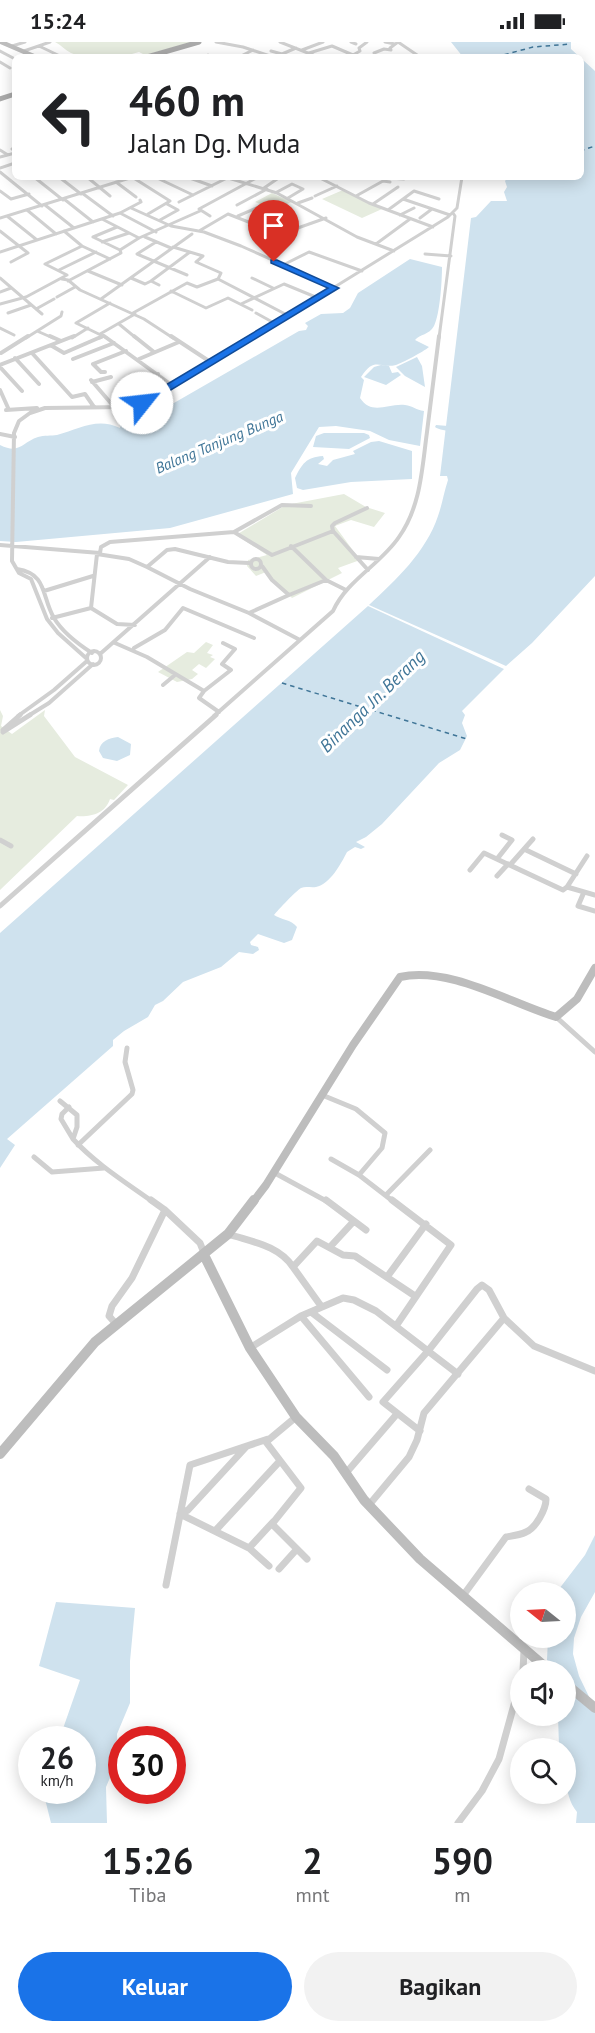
<!DOCTYPE html>
<html lang="id">
<head>
<meta charset="utf-8">
<style>
  body { margin:0; font-family:"PT Sans",sans-serif; background:#f2f2f2; color:#202124; height:100vh; display:flex; flex-direction:column; font-size:22px; white-space:nowrap }
  * { box-sizing:border-box; margin:0 }
  p { font-size:20px; color:#757577 }
  .icon { flex:none; width:33px; height:33px; fill:none; stroke:currentColor; stroke-width:2; stroke-linecap:round; stroke-linejoin:round }
  .map { position:relative; height:1781px; overflow:hidden }
  .drawer { display:flex; flex-direction:column; background:#fff; flex:1 }
  .drawer>* { flex:none }
  .banner { position:absolute; left:12px; top:12px; width:572px; height:126px; border-radius:9px; box-shadow:0 3px 15px #0003; background:#fff; color:#202124; overflow:hidden }
  .needle { width:39px; rotate:288deg }
  .tools { position:absolute; left:510px; top:1540px; display:grid; gap:12px }
  .tools a { display:grid; place-items:center; width:66px; height:66px; border-radius:50%; background:#fff; box-shadow:0 3px 15px #0003; font-size:30px }
  .speed { position:absolute; left:18px; top:1684px; display:flex; gap:12px; font-size:30px; font-weight:700; text-align:center }
  .speed>* { display:grid; place-content:center; width:78px; height:78px; border-radius:50%; background:#fff; box-shadow:0 3px 15px #0003; line-height:1 }
  .speed small { font-size:15px; font-weight:400 }
  .speed .limit { border:9px solid #d22; background:#fff; color:#111 }
  .pin { position:absolute; display:grid; place-items:center; width:51px; height:51px; color:#fff; margin:-62px -26px; border-radius:50% 50% 50% 0; rotate:-45deg; box-shadow:0 0 6px #0007 }
  .pin .icon { rotate:45deg }
  .me { position:absolute; width:66px; margin:-33px; rotate:61deg; stroke-linejoin:round; filter:drop-shadow(0 0 4px #0008) }
  .turn { display:flex; align-items:center; gap:21px; height:126px; padding:0 18px; font-size:27px }
  .turn .icon { width:78px; height:78px; stroke-width:2.5 }
  .turn b { display:block; font-size:42px; line-height:51px }
  .eta { display:flex; justify-content:space-evenly; align-items:center; height:102px; text-align:center }
  .eta b { font-size:36px; font-weight:700; line-height:42px }
  .cta { display:flex; gap:12px; margin-top:auto; padding:12px 18px }
  .cta a { flex:1; height:69px; border-radius:36px; background:#1a73e8; color:#fff; font-size:24px; font-weight:700; line-height:69px; text-align:center }
  .cta a+a { background:#f2f2f2; color:#202124 }
  .status { display:flex; justify-content:space-between; align-items:center; height:42px; padding:0 30px; background:#fff; direction:ltr }
  .status svg { height:16px; fill:currentColor }
  .map>svg:first-child { display:block }
</style>
</head>
<body>
<div class="status"><b>15:24</b><svg viewBox="0 0 49 12"><path d="M0 12V9h3v3zM5 12V6h3v6zM10 12V3h3v9zM15 12V0h3v12zM26 1h20v11H26zM47 4h2v5h-2z"/></svg></div>
<div class="map">
<svg width="595" height="1781" viewBox="0 0 595 1781">
  <rect width="100%" height="100%" fill="#fff"/>
  <!-- green -->
  <path fill="#e6ecdf" d="M55,0H193L145,13L139,10C119,16 92,20 71,11C65,8 61,3 55,0Z
    M343,148L382,167L362,176L322,157Z
    M272,151L292,160L284,163L291,166L276,172L278,175L274,176L265,170L268,168L263,163L255,160Z
    M344,452L366,465L385,471L374,485L351,478L335,484L360,518L338,526L342,531L292,556L266,530L256,534L247,524L248,518L267,513L236,493L286,463Z
    M206,600L213,603L207,611L213,613L210,615L215,617L206,626L199,622L192,628L198,632L192,637L177,640L158,630L187,610L194,611Z
    M0,668L3,674L1,684L12,692L45,668L44,674L75,715L128,743L114,758L110,757C105,772 91,775 77,774L0,848Z"/>
  <!-- water -->
  <path fill="#cfe2ee" d="M451,0H571V7L595,29V534L532,601L506,624L369,563C396,538 426,510 438,474C442,463 444,450 448,438L447,434H440L471,176L476,175L491,159H507L504,150L507,145L505,139L508,135H580V15H463Z
    M410,217L442,225C442,239 440,272 434,284C429,293 420,292 415,298L429,305C423,310 402,321 396,323C379,327 375,314 361,335L364,338L360,356C372,374 388,361 405,363C413,364 416,368 424,369L420,404L389,398L370,389L336,384L319,385L291,431L293,452L170,486L16,500L0,499V403C20,413 22,400 38,395C44,393 51,394 57,393C79,387 97,375 120,386L121,380L167,365L299,289L306,288L308,284L305,281L321,272L343,271L350,266L358,251Z
    M417,315L422,324L425,345L405,334L396,325Z
    M381,323L389,324L392,331L398,330L401,333L386,343L364,335L374,325Z
    M324,391H364L369,393L370,396L349,407L313,405L316,394Z
    M379,399L412,409V437L351,440L303,448L297,446L295,436C302,422 306,415 323,414L324,417L318,422L327,424L333,418L355,412L353,409L371,400Z
    M368,564L504,627L462,669L465,673L462,681L467,694L460,708L439,721L382,782L366,795L356,800L365,805L361,807L355,805L347,810C341,822 330,842 316,845C311,846 306,844 301,846C296,849 278,868 274,873C281,878 291,877 297,885L292,898L284,901L258,892L250,900L251,903L258,905L259,908L253,912L239,910L221,925L183,940L163,959L155,963L148,975L124,989L113,998V1004L7,1097L15,1103L0,1126V891Z
    M118,695L131,702L130,713L117,719L103,716L99,709C100,699 109,696 118,695Z
    M595,1493V1550L581,1575L574,1596L573,1612L579,1634L595,1667V1781H576L577,1770C563,1753 566,1728 566,1707H559V1704L558,1674H566V1629H556L547,1618L548,1596H566V1551H556L585,1513Z
    M56,1560L135,1566L130,1619V1661L117,1692L118,1717L106,1745L107,1781H51L43,1749H82V1698H59L80,1638L39,1624Z"/>
  <g fill="none" stroke-linecap="round" stroke-linejoin="round">
    <!-- river -->
    <path fill="#cfe2ee" fill-rule="evenodd" d="M436,383L460,385L464,387C458,391 441,389 435,385Z"/>
    <!-- ferry -->
    <path stroke="#3f7597" stroke-width="1.5" stroke-dasharray="4.5 4" stroke-linecap="butt" d="M496,15L533,5L571,2
      M580,109L595,104
      M282,641L467,697"/>
    <!-- street-far3 -->
    <path stroke="#d0d0d0" stroke-width="3" d="M216,0L243,5L273,15
      M280,0L318,15
      M351,0L356,2
      M385,0L395,2
      M398,0L420,15
      M12,4L25,0
      M39,4L62,15
      M302,8L323,0
      M0,9L15,17
      M24,9L50,0
      M271,9L282,12
      M309,11L332,4L353,13
      M374,11L384,7L391,8L390,6L398,0
      M205,15L208,13
      M239,15L253,8
      M287,15L282,12L296,6
      M357,15L353,13L360,9L359,6L367,0
      M0,20L10,26
      M15,105L12,107L15,109
      M0,108L8,113
      M0,115L15,111
      M0,126L15,121
      M0,130L42,164
      M34,135L63,158
      M59,135L81,152
      M87,135L110,154
      M132,135L170,159L148,172
      M155,135L193,153
      M187,135L212,144
      M225,135L277,151L357,195L394,209
      M318,135L369,161L433,185
      M374,135L404,137
      M434,135H441
      M116,140L136,155
      M264,146L280,135
      M0,149L11,157L29,152
      M277,150L292,142L303,147L288,156
      M82,151L113,174
      M315,154L337,144
      M356,154L383,139L390,140
      M64,157L93,180
      M403,157L450,173
      M179,160L227,136
      M298,161L312,156
      M373,162L398,145
      M45,163L74,186
      M237,163L267,147
      M131,166L171,184L204,190L241,204L335,246
      M27,168L56,192
      M388,168L414,149L439,157
      M120,171L156,190
      M400,173L414,166
      M7,174L37,198
      M210,174L199,167L258,135
      M238,174L261,164
      M0,176L133,135
      M420,176L432,167
      M102,177L139,196
      M160,178L178,168L167,162
      M277,180L295,187L326,176
      M279,182L296,176
      M0,189L28,211L11,220
      M64,189L82,204L110,217
      M199,189L228,172L251,181L266,174
      M93,195L120,208
      M93,195L117,185
      M145,195L171,206
      M102,200L129,191
      M156,200L137,212L187,233
      M376,202L410,177
      M173,205L203,214
      M0,210L120,171L141,160L140,158
      M425,212L451,214
      M203,214L196,220L221,231L218,237L289,274
      M283,223L309,210L362,229
      M59,228L96,210
      M88,229L122,243
      M0,236L42,272
      M131,236L145,242L151,239L159,243
      M252,236L273,246
      M62,237L68,238L80,248L144,277L173,296
      M68,239L121,211L120,208L139,196L200,169
      M151,239L190,210
      M171,249L206,266L228,256L252,268
      M0,250L11,246
      M57,255L75,245
      M101,257L192,192
      M0,262L26,255L67,233L45,222L82,204
      M241,262L284,242L318,256
      M36,267L54,257
      M8,271L31,263
      M133,271L187,241L197,245L218,237
      M256,271L276,282
      M119,282L136,296
      M0,286L14,293
      M37,289L53,296
      M100,292L135,272
      M26,296L61,274L62,270
      M72,296L88,286
      M100,296L104,294
      M107,296L76,281L110,261
      M252,296L448,175L457,166L462,135
      M439,296L455,174L453,171"/>
    <!-- street-far2 -->
    <path stroke="#d0d0d0" stroke-width="4" d="M50,294L61,299
      M104,294L173,344
      M134,294L154,310
      M171,294L212,321
      M52,304L64,311L103,294
      M1,311L28,294
      M32,311L72,355L85,352L94,365
      M15,316L39,342
      M73,317L114,301
      M139,317L179,300
      M0,323L74,294
      M0,325L22,349
      M105,330H101L93,322L126,309
      M91,338L115,366
      M92,340L111,335
      M128,343L158,332
      M0,348L9,368
      M6,368L37,366
      M0,392L15,395
      M333,489L332,484L335,481L367,466
      M234,490L282,463L311,464
      M0,503L100,511L101,505L110,500L234,490L272,513L333,489L368,528
      M291,504L326,538L346,548
      M356,515L379,517
      M251 522a5 5 0 1 1 10 0a5 5 0 1 1-10 0Z
      M147,525L190,547L249,571L289,553L272,538L262,524
      M17,527C48,532 41,554 54,576C63,591 78,602 92,611
      M44,549L93,534
      M289,553L326,538
      M249,571L300,598
      M52,576L91,566
      M135,583L117,582L91,566L97,512L129,517L147,525L167,508L175,507L228,520L249,521
      M115,601L147,615L204,649L199,656L219,670
      M134,606L165,588L183,566L254,596
      M87 616a7 7 0 1 1 14 0a7 7 0 1 1-14 0Z
      M100,612L210,515
      M86,616L58,591L47,577L31,537L19,531L12,519L14,391L19,379L30,371L45,366L128,365L145,360L254,294
      M163,643L175,633
      M204,649L231,628L222,622L235,607L223,601
      M18,674L54,648L87,619
      M28,674L49,661L93,622
      M214,674L333,569C347,538 380,523 399,495C421,464 422,426 427,390C431,358 435,326 439,294"/>
    <!-- street-far1 -->
    <path stroke="#d0d0d0" stroke-width="5" d="M3,688L20,673
      M3,690L30,673
      M0,798L11,804
      M524,807L576,832
      M497,817L512,798L502,793
      M510,823L533,797
      M470,828L484,811L563,848L567,845L595,853
      M497,834L508,822
      M567,845L587,814
      M584,850L578,864L595,869
      M0,864L216,673
      M556,975L595,1010
      M322,1053L356,1067L385,1091L382,1106L359,1133
      M60,1059L77,1073V1085L73,1097C96,1122 125,1140 153,1160
      M69,1065L62,1072L61,1077L73,1097
      M78,1103L132,1052L133,1048L125,1020L127,1006
      M34,1115L52,1130L104,1126
      M331,1117L359,1133L394,1160
      M273,1130L328,1160
      M386,1153L430,1108"/>
    <!-- street -->
    <path stroke="#d0d0d0" stroke-width="7" d="M326,1158L366,1188
      M392,1158L451,1203L396,1284
      M165,1168L200,1201L204,1211
      M228,1192C252,1200 278,1203 293,1225
      M330,1205L354,1179
      M387,1235L426,1182
      M321,1264L293,1225L317,1199L343,1213L355,1214L415,1254
      M311,1270L387,1328
      M301,1274L369,1355
      M504,1276L534,1304L595,1329
      M116,1282L109,1274L112,1264L132,1236L165,1168L151,1158
      M250,1306L301,1274L343,1256L354,1258L376,1269L428,1309L477,1247L482,1243L489,1248L504,1276L424,1371L417,1398L409,1415L369,1463
      M296,1375L266,1400L301,1446L272,1482L307,1517
      M420,1389L383,1360L428,1309L458,1332
      M346,1431L396,1373
      M180,1472L249,1506L273,1480
      M180,1472L188,1468L246,1405
      M215,1489L279,1420
      M249,1506L269,1524
      M279,1527L297,1507
      M166,1543L190,1423L268,1397
      M462,1555L506,1495C512,1494 520,1493 526,1490C536,1486 546,1467 546,1457L529,1447
      M523,1629L524,1608
      M458,1781L482,1749L499,1717L520,1641"/>
    <!-- secondary-far2 -->
    <path stroke="#bdbdbd" stroke-width="4.5" d="M1,0L36,15"/>
    <!-- secondary-far1 -->
    <path stroke="#bdbdbd" stroke-width="8" d="M253,1160L266,1143L353,1003L400,935C449,924 510,961 556,975L577,957L595,926"/>
    <!-- secondary -->
    <path stroke="#bdbdbd" stroke-width="10" d="M204,1213L250,1306L296,1375L334,1414L364,1458L420,1517L550,1629
      M0,1412L95,1300L228,1192L254,1158
      M566,1642L595,1666"/>
    <!-- primary -->
    <path stroke="#ababab" stroke-width="5" d="M147,15L199,0
      M0,57L15,52"/>
  </g>
  <!-- route -->
  <path fill="#1a73e8" stroke="#114b97" stroke-width="1.5" d="M271,218H277L339,246L146,363H139V359L328,246L271,221Z"/>
  <g text-anchor="middle" dominant-baseline="central" stroke-width="6" stroke-linejoin="round" paint-order="stroke">
    <!-- far-water labels -->
    <g font-size="15" font-style="italic" fill="#3f7597" stroke="#fff">
      <text transform="translate(219 400) rotate(-23)">Balang Tanjung Bunga</text>
    </g>
    <!-- water labels -->
    <g font-size="18" font-style="italic" fill="#3f7597" stroke="#fff">
      <text transform="translate(372 659) rotate(-44)">Binanga Jn. Berang</text>
    </g>
  </g>
</svg>
<div class="tools">
<a><svg class="needle" viewBox="-14 -14 28 28"><path d="M0-13l5 13h-10z" fill="#e53935"/><path d="M0 13l5-13h-10z" fill="#757577"/></svg></a>
<a><svg class="icon" aria-label="sound" viewBox="0 0 24 24"><path d="M4 9h4l5-4v14l-5-4H4zM17 9q2 3 0 6"/></svg></a>
<a><svg class="icon" aria-label="search" viewBox="0 0 24 24"><circle cx="10" cy="10" r="6"/><path d="M15 15l6 6"/></svg></a>
</div>
<div class="speed"><div>26<small>km/h</small></div><div class="limit">30</div></div>
<div class="pin" style="left:274px;top:220px;background:#d93025"><svg class="icon" aria-label="arrive" viewBox="0 0 24 24"><path d="M6 21V4h12l-3 4 3 4H6"/></svg></div>
<svg class="me" style="left:142px;top:361px" viewBox="-20 -20 40 40"><circle r="19" fill="#fff"/><path d="M0-13L10 11 0 6-10 11z" fill="#1a73e8"/></svg>
<div class="banner">
<div class="turn"><svg class="icon" aria-label="left" viewBox="0 0 24 24"><path d="M17 20v-9H6M10 6l-5 5 5 5"/></svg><div><b>460 m</b>Jalan Dg. Muda</div></div>
</div>
</div>
<section class="drawer">
<div class="eta">
<div><b>15:26</b><p>Tiba</p></div>
<div><b>2</b><p>mnt</p></div>
<div><b>590</b><p>m</p></div>
</div>
<div class="cta"><a>Keluar</a><a>Bagikan</a></div>
</section>
</body>
</html>
